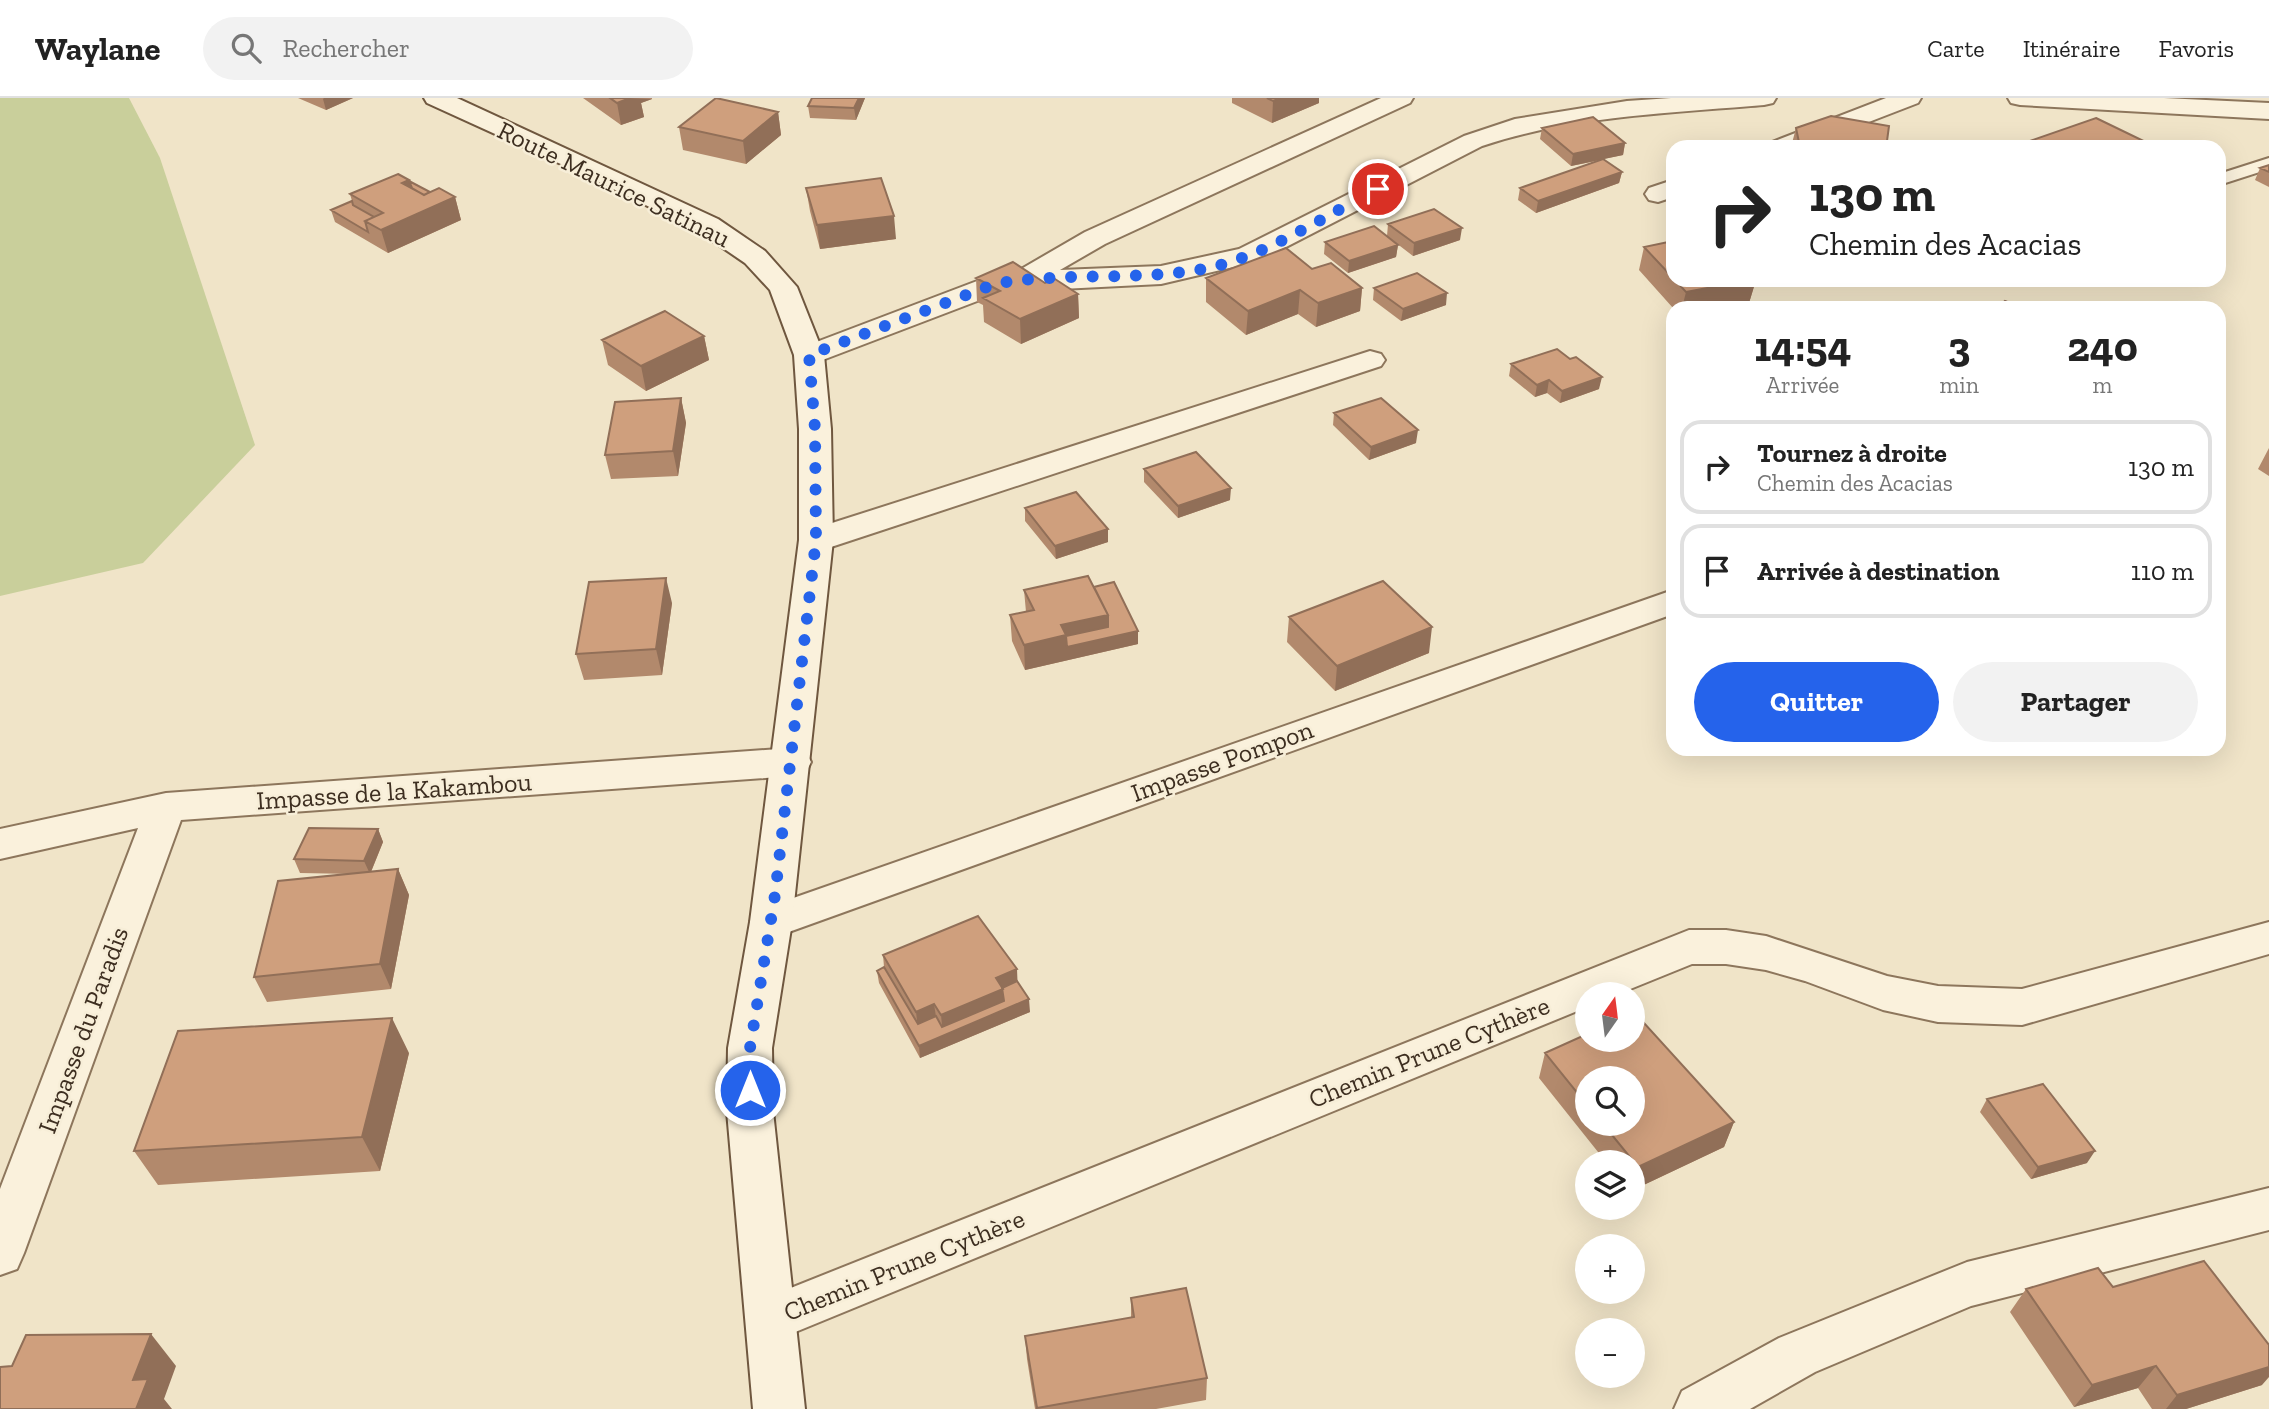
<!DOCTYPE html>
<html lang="fr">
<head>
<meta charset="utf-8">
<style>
  body { margin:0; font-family:"Zilla Slab",serif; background:#f2f2f2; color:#222; height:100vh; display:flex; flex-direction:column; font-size:26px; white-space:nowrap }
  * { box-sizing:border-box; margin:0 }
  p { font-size:23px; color:#767676 }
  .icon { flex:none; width:38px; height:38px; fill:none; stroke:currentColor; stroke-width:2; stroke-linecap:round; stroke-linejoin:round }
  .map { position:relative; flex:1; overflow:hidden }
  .panel { position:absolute; left:1666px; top:203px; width:560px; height:455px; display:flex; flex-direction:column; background:#fff; border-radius:21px; box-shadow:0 7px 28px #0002 }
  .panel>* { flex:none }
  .guide { position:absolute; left:1666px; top:42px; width:560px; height:147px; border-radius:21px; box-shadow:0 7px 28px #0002; background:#fff; color:#222; overflow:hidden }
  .needle { width:46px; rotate:14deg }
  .tools { position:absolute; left:1575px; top:884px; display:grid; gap:14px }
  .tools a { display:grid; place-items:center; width:70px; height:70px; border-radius:50%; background:#fff; box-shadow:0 7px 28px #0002; font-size:35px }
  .pin { position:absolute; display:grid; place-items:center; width:60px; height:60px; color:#fff; margin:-30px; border:4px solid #fff; border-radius:50%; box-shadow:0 2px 7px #0007 }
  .me { position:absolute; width:77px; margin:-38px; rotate:0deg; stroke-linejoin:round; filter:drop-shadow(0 0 5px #0008) }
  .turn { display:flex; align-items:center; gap:24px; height:147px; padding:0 28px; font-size:32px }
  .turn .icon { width:91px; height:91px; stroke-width:2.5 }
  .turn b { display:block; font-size:49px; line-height:60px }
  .eta { display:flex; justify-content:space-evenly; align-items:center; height:119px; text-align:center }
  .eta b { font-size:42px; font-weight:700; line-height:49px }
  .cta { display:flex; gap:14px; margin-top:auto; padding:14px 28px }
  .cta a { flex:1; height:80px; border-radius:42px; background:#2563eb; color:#fff; font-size:28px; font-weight:700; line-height:80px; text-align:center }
  .cta a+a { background:#f2f2f2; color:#222 }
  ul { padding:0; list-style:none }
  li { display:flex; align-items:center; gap:21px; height:94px; margin:0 14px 10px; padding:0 14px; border:4px solid #e0e0e0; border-radius:21px }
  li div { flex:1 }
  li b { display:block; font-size:26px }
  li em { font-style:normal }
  header { display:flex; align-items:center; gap:42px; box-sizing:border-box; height:98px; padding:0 35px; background:#fff; border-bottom:2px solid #e0e0e0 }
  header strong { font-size:33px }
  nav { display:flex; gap:38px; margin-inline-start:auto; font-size:24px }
  .search { width:490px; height:63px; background:#f2f2f2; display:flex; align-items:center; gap:18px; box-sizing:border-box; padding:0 24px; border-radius:38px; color:#767676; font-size:26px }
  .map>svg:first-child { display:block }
</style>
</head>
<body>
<header>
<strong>Waylane</strong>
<div class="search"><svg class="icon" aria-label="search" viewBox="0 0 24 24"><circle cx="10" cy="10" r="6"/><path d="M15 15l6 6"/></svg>Rechercher</div>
<nav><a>Carte</a><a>Itinéraire</a><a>Favoris</a></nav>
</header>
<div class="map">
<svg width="2269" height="1311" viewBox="0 0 2269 1311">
  <rect width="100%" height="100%" fill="#f0e4c8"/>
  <!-- green -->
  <path fill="#c9cf9b" d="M0,0H129L160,60L255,347L143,465L0,498Z"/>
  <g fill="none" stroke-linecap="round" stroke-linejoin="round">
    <defs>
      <path id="lane" d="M2269,60V71L2219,87V76Z"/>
      <path id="street" d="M1381,0H1413L1410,5L1105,146L1060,172L1161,168L1239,151L1464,38L1515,21L1627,3L1671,0H1776L1773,5L1764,7C1670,15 1572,18 1482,48L1259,163L1161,186L1001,194L820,263L809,266L798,263L794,257L798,251L985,180L1016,174L1085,134Z
        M1886,0H1921L1918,5L1804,49H1768L1772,44Z
        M2008,0H2164L2269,5V21L2020,7L2011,5Z
        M1673,82V99L1658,104L1649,102L1645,96L1649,90Z
        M1370,253L1381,256L1385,262L1381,268L828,450L816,453L804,450L799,442L804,434Z
        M1673,492V516L786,835L771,840L756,835L750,824L756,813Z
        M792,650L806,654L811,664L806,674L792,678L181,722L24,1155L17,1171L0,1177V1091L138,730L0,761V731L166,695Z
        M2269,824V856L2022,927L1938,924L1883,912L1805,883L1766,872L1726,866H1692L1618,896H1587V909L771,1244L753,1237L746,1221L753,1205L1689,832H1726L1766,838L1887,878L1938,888L2022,891Z
        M2269,1090V1132L1971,1208L1815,1274L1750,1311H1674L1682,1293L1779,1240L1967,1164Z"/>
      <path id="secondary" d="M424,0H457L718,121L765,153L797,189L824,257L831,331L833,442L792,824L772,950L773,1013L805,1311H753L727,1013L728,950L750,824L799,442V331L794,257L770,192L745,165L698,133L585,77L427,5Z"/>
    </defs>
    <!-- lane casing -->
    <use href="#lane" stroke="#8d765c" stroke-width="4"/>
    <!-- street casing -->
    <use href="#street" stroke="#8d765c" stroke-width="4"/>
    <!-- secondary casing -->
    <use href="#secondary" stroke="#6f573f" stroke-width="4"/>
    <!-- lane -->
    <use href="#lane" fill="#faf1dc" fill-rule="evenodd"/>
    <!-- street -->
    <use href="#street" fill="#faf1dc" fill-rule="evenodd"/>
    <!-- secondary -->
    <use href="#secondary" fill="#faf1dc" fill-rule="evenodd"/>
  </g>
  <!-- wall -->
  <path fill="#b2896c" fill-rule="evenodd" d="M298,0H353L326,12Z
    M583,0H652V1L641,5L644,19L621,27Z
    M812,0H865L856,22L810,20L808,8Z
    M1232,0H1319V5L1272,25L1232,5Z
    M778,14L781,37L746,66L683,52L679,29Z
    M1542,30L1625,45L1623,57L1603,61L1622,74L1619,85L1536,115L1518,102L1520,90L1601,62L1571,68L1540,41Z
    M1796,30L1887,43L1908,49H1791Z
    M2030,43L2154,48V49H2027Z
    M2269,67V89L2255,82L2260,70Z
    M409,83L430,94L455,99L461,122L388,155L335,124L331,112L352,103L350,96Z
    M806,90L896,141L820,151L810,113Z
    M1388,126L1460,142L1413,158L1387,138Z
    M1673,143V182H1756L1749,205L1721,210H1673L1639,172L1644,149Z
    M1325,144L1398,147L1396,159L1348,175L1324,156Z
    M1312,171L1362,190L1360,213L1316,229L1298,216L1246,237L1206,204V180Z
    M976,180L1045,185L1078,196L1079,220L1021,246L984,224L983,207L977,204Z
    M1374,190L1446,207L1401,223L1373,202Z
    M704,238L709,262L646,293L608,267L602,242Z
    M1511,266L1599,291L1560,305L1547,295L1535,299L1509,278Z
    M681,300L686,325L678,378L611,381L605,357Z
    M1334,315L1416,345L1369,362L1333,327Z
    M2269,350V378L2258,371Z
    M1144,371L1230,402L1178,420L1144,384Z
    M1025,410L1108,431V444L1056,461L1025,423Z
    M1094,489L1138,533V546L1025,572L1012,543L1010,517L1026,514L1024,492Z
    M672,505L662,577L584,582L576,556Z
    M1289,519L1429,555L1335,593L1287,544Z
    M378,731L383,744L371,774L398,771L409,797L391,891L267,904L254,879L353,776L300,775L294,761Z
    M883,857L1017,871V883L1030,914L920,960L879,885L877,873L884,869Z
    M409,955L380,1073L158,1087L134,1053Z
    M1545,955L1734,1024L1724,1049L1633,1092V1064H1606L1539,980ZM1587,980L1633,1026H1587Z
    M1987,1001L2087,1065L2031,1081L1980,1014Z
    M2113,1189L2262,1287L2186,1311H2152L2138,1290L2074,1309L2010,1214L2026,1191Z
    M1131,1200L1207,1280L1206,1302L1156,1311H1035L1027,1261L1025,1238L1131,1220Z"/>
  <!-- shaded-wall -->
  <path fill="#916f58" d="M324,0H353L326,12L323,1Z
    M629,0L652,1L641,5L644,19L621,27L617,5Z
    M859,0H865L856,22L854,10Z
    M1280,0H1319V5L1272,25L1273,3Z
    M778,14L781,37L746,66L743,43Z
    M1625,45L1623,57L1571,68L1573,56Z
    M1622,74L1619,85L1536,115L1538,103Z
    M409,82L415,101L402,85Z
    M455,99L461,122L388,155L381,132Z
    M894,118L896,141L820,151L817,127Z
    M1462,130L1460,142L1413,158L1414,145Z
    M1398,147L1396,159L1348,175L1349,163Z
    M1750,182H1756L1749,205L1721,210H1682L1686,194Z
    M1362,190L1360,213L1316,229L1318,205Z
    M1300,192L1298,216L1246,237L1248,213Z
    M1447,195L1446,207L1401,223L1403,211Z
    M1078,196L1079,220L1021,246L1020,221Z
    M704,238L709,262L646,293L641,268Z
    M1602,279L1599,291L1560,305L1562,293Z
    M1549,282L1547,295L1535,299L1537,287Z
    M681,300L686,325L678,378L673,353Z
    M1418,332L1416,345L1369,362L1371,349Z
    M1231,390L1230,402L1178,420V408Z
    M1108,431V444L1056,461L1055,448Z
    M666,480L672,505L662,577L656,551Z
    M1108,517L1138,533V546L1025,572L1024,547L1061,527Z
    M1432,529L1429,555L1335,593L1337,568Z
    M378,731L383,744L370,776L364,763Z
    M398,771L409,797L391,891L380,866Z
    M1017,871L1018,896L1029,901L1030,914L920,960L919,948L943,937L941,917L996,880Z
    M934,906L938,931L919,939L916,914Z
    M392,920L409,955L380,1073L362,1039Z
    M1734,1024L1724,1049L1633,1092V1085L1638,1069Z
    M2095,1053L2087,1065L2031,1081L2038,1069Z
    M151,1236L176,1268L164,1301L172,1311H136L133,1282Z
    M2156,1268L2138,1290L2074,1309L2092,1287Z
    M2269,1269V1279L2262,1287L2186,1311H2166L2177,1297Z"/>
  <!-- building -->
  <path fill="#cf9f7d" stroke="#916f58" stroke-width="2" d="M610,0H630L617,5Z
    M716,0L778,14L743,43L679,29Z
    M812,0H859L854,10L808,8Z
    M1267,0H1280L1273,3Z
    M1831,18L1889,28L1887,43L1908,47V49H1800L1796,30Z
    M1593,19L1625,45L1573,56L1542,30Z
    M2096,20L2154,48L2152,49H2041L2030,43Z
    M1603,61L1622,74L1538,103L1520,90Z
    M2269,67V74L2260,70Z
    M398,76L409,82L402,85L424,97L439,90L455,99L381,132L365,123L383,115L350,96Z
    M881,80L894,118L817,127L806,90Z
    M409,83L430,94L424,97L412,90Z
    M352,103L353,107L374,119L365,123L368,134L331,112Z
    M1434,111L1462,130L1414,145L1388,126Z
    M1374,128L1398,147L1349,163L1325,144Z
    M1673,143V180L1644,149Z
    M1286,150L1312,171L1331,165L1362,190L1318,205L1300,192L1248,213L1206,180Z
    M1013,164L1045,185L1055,181L1078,196L1020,221L983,200L1000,193L976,180Z
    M1417,175L1447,195L1403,211L1374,190Z
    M1675,182H1750L1686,194Z
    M2005,203L2022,210H1997Z
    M665,213L704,238L641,268L602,242Z
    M1557,251L1570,261L1576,259L1602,279L1562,293L1549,282L1537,287L1511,266Z
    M681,300L673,353L605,357L615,304Z
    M1381,300L1418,332L1371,349L1334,315Z
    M1196,354L1231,390L1178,408L1144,371Z
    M1076,394L1108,431L1055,448L1025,410Z
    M1088,478L1108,517L1061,527L1066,537L1024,547L1010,517L1034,512L1024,492Z
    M666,480L656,551L576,556L589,484Z
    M1383,483L1432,529L1337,568L1289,519Z
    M1114,484L1138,533L1067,549L1066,538L1108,529V517L1094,489Z
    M309,730L378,731L364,763L294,761Z
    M398,771L380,866L254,879L278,783Z
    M978,818L1017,871L996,880L1003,891L941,917L934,906L916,914L883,857Z
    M884,869L918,926L936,918L942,929L1004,903L1002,890L1017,883L1029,901L919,948L877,873Z
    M1633,914H1634L1734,1024L1638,1069L1603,1026H1633V980H1587V1007L1545,955L1587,936V942H1633Z
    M392,920L362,1039L134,1053L178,933Z
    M2043,986L2095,1053L2038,1069L1987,1001Z
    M2204,1163L2269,1247V1269L2177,1297L2156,1268L2092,1287L2026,1191L2098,1170L2113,1189Z
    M1186,1190L1207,1280L1037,1310L1025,1238L1134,1219L1131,1200Z
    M151,1236L133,1282L148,1281L136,1311H0V1269L12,1268L26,1237Z"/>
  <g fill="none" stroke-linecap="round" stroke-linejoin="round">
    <!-- route -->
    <path stroke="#2563eb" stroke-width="12" stroke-dasharray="0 21.6" d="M750,992V950L775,797L816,442L815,331L809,257L995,186C1065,173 1138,184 1208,170C1266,158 1326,117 1378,91"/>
  </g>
  <g text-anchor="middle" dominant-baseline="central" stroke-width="5" stroke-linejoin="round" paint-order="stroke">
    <!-- street labels -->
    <g font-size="26" fill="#3d2e20" stroke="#f7eed8">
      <text transform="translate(614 86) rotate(26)">Route Maurice Satinau</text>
      <text transform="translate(1222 663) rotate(-20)">Impasse Pompon</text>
      <text transform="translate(394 693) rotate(-4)">Impasse de la Kakambou</text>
      <text transform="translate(83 932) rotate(-70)">Impasse du Paradis</text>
      <text transform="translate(1429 954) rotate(-22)">Chemin Prune Cythère</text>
      <text transform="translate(904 1167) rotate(-22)">Chemin Prune Cythère</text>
    </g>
  </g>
</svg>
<div class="tools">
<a><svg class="needle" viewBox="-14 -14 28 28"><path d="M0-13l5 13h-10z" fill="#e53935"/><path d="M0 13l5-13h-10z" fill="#767676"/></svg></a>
<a><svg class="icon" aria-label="search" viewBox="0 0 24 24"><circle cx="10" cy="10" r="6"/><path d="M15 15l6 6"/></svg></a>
<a><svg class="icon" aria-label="layers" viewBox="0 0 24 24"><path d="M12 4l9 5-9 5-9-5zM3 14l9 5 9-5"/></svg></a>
<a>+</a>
<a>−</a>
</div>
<div class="pin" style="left:1378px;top:91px;background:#d93025"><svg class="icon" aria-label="arrive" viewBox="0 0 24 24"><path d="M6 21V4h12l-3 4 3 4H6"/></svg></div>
<svg class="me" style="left:750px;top:992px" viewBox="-20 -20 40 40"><circle r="17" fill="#2563eb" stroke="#fff" stroke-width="3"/><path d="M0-11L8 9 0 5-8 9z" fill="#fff"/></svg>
<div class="guide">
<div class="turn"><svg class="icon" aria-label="right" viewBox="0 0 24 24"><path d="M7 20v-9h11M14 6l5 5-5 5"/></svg><div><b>130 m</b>Chemin des Acacias</div></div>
</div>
<section class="panel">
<div class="eta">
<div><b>14:54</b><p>Arrivée</p></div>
<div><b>3</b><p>min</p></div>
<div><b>240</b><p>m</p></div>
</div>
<ul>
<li><svg class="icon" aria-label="right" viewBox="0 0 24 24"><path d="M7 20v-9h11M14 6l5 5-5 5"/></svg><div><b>Tournez à droite</b><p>Chemin des Acacias</p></div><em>130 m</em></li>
<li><svg class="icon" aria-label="arrive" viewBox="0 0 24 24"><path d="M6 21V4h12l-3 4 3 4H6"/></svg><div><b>Arrivée à destination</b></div><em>110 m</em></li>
</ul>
<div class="cta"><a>Quitter</a><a>Partager</a></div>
</section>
</div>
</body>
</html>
